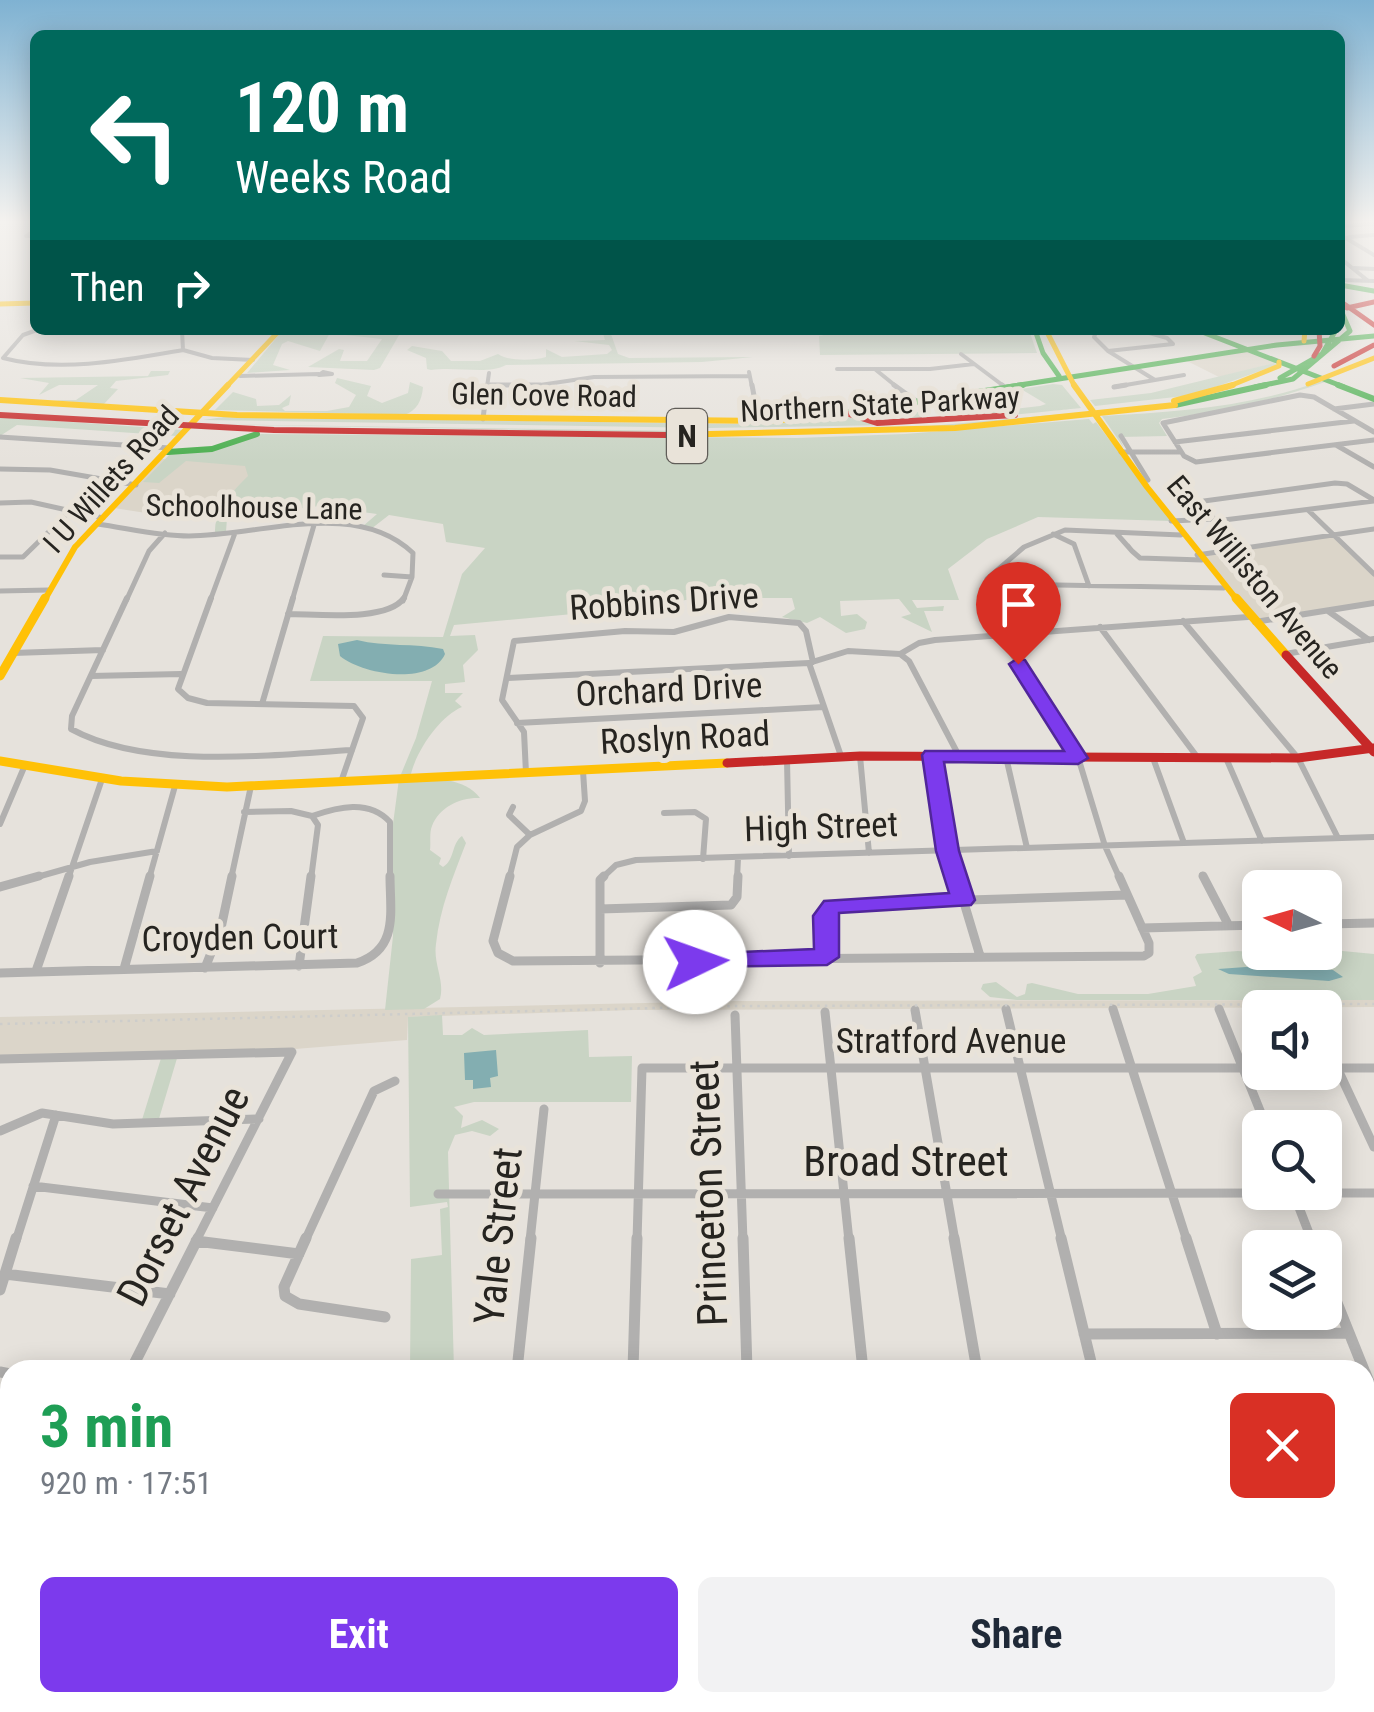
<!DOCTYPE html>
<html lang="en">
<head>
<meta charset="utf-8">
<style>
  body { margin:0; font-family:"Roboto Condensed",sans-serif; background:#f2f2f3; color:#1f2937; height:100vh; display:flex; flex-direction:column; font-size:38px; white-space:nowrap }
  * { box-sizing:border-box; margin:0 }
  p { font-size:32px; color:#747a83 }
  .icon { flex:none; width:55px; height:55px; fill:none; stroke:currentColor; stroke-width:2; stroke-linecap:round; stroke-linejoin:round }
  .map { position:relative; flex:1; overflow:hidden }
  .drawer { position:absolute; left:0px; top:1360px; width:1375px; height:352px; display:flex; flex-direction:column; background:#fff; border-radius:30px 30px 0 0; box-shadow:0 5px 25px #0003 }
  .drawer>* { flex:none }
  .top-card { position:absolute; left:30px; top:30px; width:1315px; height:305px; border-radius:15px; box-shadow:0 5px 25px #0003; background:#00695c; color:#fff; overflow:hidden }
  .needle { width:65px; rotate:275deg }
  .buttons { position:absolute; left:1242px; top:870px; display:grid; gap:20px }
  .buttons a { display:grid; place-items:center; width:100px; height:100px; border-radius:15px; background:#fff; box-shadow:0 5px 25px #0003; font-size:50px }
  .pin { position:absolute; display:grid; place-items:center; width:85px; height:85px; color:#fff; margin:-102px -42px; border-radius:50% 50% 50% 0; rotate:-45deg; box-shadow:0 0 10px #0007 }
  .pin .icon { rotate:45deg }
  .me { position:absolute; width:110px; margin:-55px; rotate:87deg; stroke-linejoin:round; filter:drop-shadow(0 0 8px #0008) }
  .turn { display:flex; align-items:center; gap:35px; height:210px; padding:0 40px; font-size:45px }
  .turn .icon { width:130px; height:130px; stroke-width:2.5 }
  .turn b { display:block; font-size:70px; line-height:85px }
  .then { display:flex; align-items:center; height:95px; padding:0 40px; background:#0003; gap:20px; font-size:38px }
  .round { display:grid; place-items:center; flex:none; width:105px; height:105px; border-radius:15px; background:#f2f2f3 }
  .head { display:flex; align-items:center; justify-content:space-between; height:170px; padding:0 40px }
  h1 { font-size:60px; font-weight:700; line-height:75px; color:#1e9e55 }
  .cta { display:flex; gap:20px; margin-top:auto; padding:20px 40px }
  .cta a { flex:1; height:115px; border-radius:15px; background:#7c3aed; color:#fff; font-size:40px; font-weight:700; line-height:115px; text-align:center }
  .cta a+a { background:#f2f2f3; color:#1f2937 }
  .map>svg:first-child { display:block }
</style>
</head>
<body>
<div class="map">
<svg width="1374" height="1712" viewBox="0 0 1374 1712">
  <rect width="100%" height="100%" fill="#e6e2dc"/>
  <!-- built -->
  <path fill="#dbd5c9" d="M1249,350L1279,362L1219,377L1185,360Z
    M162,459L322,463L259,515L178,518L114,508Z
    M1336,535L1374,574V603L1254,623L1198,555Z
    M1374,1000V1007L634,1010L408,1017L407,1040L295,1049L292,1052L0,1059V1017L736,1001Z
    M1374,1460V1603L1371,1604L1374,1626H1365V1534L1372,1529L1365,1511V1461Z
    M10,1627V1702L91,1703L89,1712H0V1628Z
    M229,1702H430L431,1712H227Z"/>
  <!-- green -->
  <path fill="#c9d4c4" d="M283,330L331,331L320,351L288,341L282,344L273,365L290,370L247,373Z
    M340,330H402L380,368L374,370L308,367L339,349L344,350L340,361H367L382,339L336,334Z
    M602,330H614L611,334L618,354L629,358L753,357L702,362L506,365C488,375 456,366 431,370L427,369L426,358L407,350L412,346L442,351L451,361H480L498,354C508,361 532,361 546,357V349L562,357L607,354L612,350L609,345L574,341L605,340Z
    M849,330H1029L1037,353L820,355L819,336Z
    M1274,363L1277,365L1193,395L1095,406L1090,400L1151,393Z
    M151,371H170L168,375L116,381L110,388L118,389L103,405L53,400H76L98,385H59L39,395L49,383L20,378L148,376Z
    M337,378L371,386L367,396L382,403L408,393L410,382L423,387C422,400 417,411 404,415L215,410L233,392L256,399L257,406L279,405L291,395L289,405L282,408L285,411H327L349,407L356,395L335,383Z
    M1320,381L1325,382C1272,401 1218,412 1162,419L1159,423L1167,436L1119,437L1124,448L1102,416C1175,412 1252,407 1320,381Z
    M1053,384L1062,385L1081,408C1049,411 894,429 879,414L909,407L929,419L1040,406L1046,404L1021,389Z
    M1084,412L943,428L764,434L199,424L759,432L908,428Z
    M873,414L879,422L891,425L710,428L203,420L224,417L742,424L850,417L873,423L854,416Z
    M0,417L183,430L177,436L17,425L0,436Z
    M1089,419L1093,424L1096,422L1171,521L1038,517L987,539L948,569L959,600H912L917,608L944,606L943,611H924L932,632L901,617L911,614L899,599L840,601L841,616L857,614L867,622L865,629L846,633L820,617L807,623L782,617L795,609L792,598H696L649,607L454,625L450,636L475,635L478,650L463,665L465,682L445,684V693H463L455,701L462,707C440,716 415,752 410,778C433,778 466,778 480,798C461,797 439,807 432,826C429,833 431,843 430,850L441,858L439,864L443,867C455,860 451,844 462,836L466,843C453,877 440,907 436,944C433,964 445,980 440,999L424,1009L385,1010L393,936V824L399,779L416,738L432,681H310L323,636L443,637L462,574L485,548L446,542L443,524L389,515L371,529L362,527L377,514L319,506L227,518L226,532H215C214,510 234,490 248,476L245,466L186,461L159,483L143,482L170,454L220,448L261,434L797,438L905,434Z
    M1332,950L1374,954V1000H1017L990,997L981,989L983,984L996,982L1017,997L1025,994L1027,984L1032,983L1078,994H1148L1196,986L1193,977L1202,972L1195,957L1197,954L1238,951L1288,955Z
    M442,1015L443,1035H462L472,1028L484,1035L588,1030L589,1057L632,1056L631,1102H474L454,1107L463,1116L461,1128L482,1120L499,1129L490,1136L472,1131L455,1135L448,1152L454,1370H410L411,1259L442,1255L440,1209L448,1207L447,1202L410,1207L408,1017Z
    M162,1055H178L158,1122L141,1123Z"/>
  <!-- water -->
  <path fill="#83aeb1" d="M357,640C385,647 414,643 443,649L445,654C431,686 363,675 340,656L338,644Z
    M1260,966L1333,970L1343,977L1329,981L1229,974L1218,969Z
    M496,1050L498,1076L490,1078L491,1087L473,1089V1080H465L464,1053Z"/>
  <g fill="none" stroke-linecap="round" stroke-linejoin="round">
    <!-- street-far4 -->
    <path stroke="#b1b0af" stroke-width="4" d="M1340,226L1374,224
      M35,231L26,236H35
      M1344,237L1374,255
      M1349,237L1374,235
      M1340,258L1367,280
      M1354,268L1374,269
      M1340,280L1374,281
      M37,330L23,335L3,358C60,373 126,360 183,350L182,330
      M1097,330L1094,337L1108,351L1173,344L1167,338L1139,330
      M183,350L212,358L253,360
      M1108,351L1155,380
      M961,354L1005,387
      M837,369H930L974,364
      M876,370L897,387
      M323,372L332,374L319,375Z
      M749,372L752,387
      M240,376L319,374
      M488,385H540L594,377L750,376
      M487,387L489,373
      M1114,387L1184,375"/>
    <!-- street-far3 -->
    <path stroke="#b1b0af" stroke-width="5" d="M488,385H540
      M752,385L759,422
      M894,385L919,403
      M1002,385L1007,389
      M1114,387L1126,385
      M1334,409L1374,404
      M483,419L487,385
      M1374,432L1314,397L1300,395L1163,423L1184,456L1196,462L1374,440
      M1121,436L1148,480
      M0,437L170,448
      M1175,442L1354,421
      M1336,445L1374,467
      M1121,452H1181
      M0,469L50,470L136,485
      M0,503L31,502L103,518
      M1309,511L1374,574
      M1171,521L1215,519
      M1216,521L1374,501
      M97,524C127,528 158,536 189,536C260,536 356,498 413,553L412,577L403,601
      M1053,534L1074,544L1089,586
      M1117,534L1132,551L1128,546
      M1181,535L1065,530L1024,547L987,579L1001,584L1224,588
      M1239,549L1203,505L1204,501L1335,483L1347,484L1374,500
      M1132,551L1140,558L1202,560
      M1197,555L1374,529
      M0,557H23L69,512
      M384,575L412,577
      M0,591L49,590
      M126,601L149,551L165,533
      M210,601L235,533
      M292,601L314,525"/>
    <!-- street-far2 -->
    <path stroke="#b1b0af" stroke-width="6" d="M127,598L72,716L71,729C146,770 268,755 352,750
      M211,598L178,689L188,698L207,703L354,706L363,718L341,782
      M1328,611L1369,640
      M288,614C317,614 387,622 404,598
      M1183,621L1298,758L1338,838
      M1255,622L1374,603
      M1100,627L1198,758
      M1000,635L1078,757L1105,846L1120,879
      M13,653L103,650
      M900,654L919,643L935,640L1248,617
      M900,654L909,661L959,756
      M1285,654L1374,639
      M809,663L841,756
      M91,676L181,674
      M508,678L809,663L848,651L900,654
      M262,704L293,598
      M517,723L824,707
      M932,755L956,879
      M860,756L869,853
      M1006,757L1027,848
      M1153,758L1184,843
      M1226,758L1262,841
      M787,760L789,856
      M526,773L524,732L502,700L514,641L625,631L674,632L729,617L799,623L806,631L813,662
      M513,807L509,815L530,835
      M244,812L291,811L312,816L318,825L311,879
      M664,813L695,812L706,819L703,859
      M312,816C338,807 369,799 390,822V879
      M0,824L25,765
      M1202,875L1204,879
      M30,879L90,862L157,851
      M68,879L102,779
      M149,879L175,786
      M231,879L251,786
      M509,879L517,847L530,835L581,811L585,801L583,771
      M601,879L616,865L636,860L1374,837
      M737,879L738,858"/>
    <!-- street-far1 -->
    <path stroke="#b1b0af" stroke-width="9" d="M510,876L493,941L498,953L513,961L1144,956L1149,953V943L1119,876
      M956,876L980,956
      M1203,876L1229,926
      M0,887L39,876
      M600,909L731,905L737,897L738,876
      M1325,924L1374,923
      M1142,928L1260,925
      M827,957C826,938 818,913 838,904L1127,895
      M600,963V880L604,876
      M299,966L311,876
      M205,968L221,928L232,876
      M124,969L150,876
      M36,971L69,876
      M0,973L357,963C399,949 390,912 390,876
      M1006,1009L1062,1241
      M1113,1009L1187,1241
      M1219,1009L1267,1128
      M915,1010L955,1241
      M825,1012L849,1241
      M735,1015L743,1241
      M1325,1042L1374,1147
      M0,1059L292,1052L196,1241
      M1325,1068H1374
      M0,1131L42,1113L113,1124L259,1119
      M33,1186L213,1208
      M1293,1192L1312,1241
      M438,1194L1374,1193
      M16,1241L56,1115
      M305,1241L374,1091L395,1081
      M530,1241L544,1109
      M637,1241L642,1068H1260"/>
    <!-- street -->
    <path stroke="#b1b0af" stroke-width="11" d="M306,1238L284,1287L285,1296L299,1304L385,1317
      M743,1238L747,1370
      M849,1238L863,1370
      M954,1238L977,1370
      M1061,1238L1093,1370
      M1186,1238L1217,1334
      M1311,1238L1315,1248
      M196,1241L299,1254
      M1325,1273L1364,1370
      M5,1274L170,1294
      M0,1290L16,1238
      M1084,1334L1349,1333
      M131,1370L198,1238
      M517,1370L531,1238
      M633,1370L637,1238
      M0,1372L10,1374
      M1365,1372L1374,1394
      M0,1484L10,1485
      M647,1702V1712
      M785,1702V1712
      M922,1702L923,1712
      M1060,1702L1062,1712
      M1196,1702L1199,1712
      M1335,1702L1338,1712
      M89,1712L91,1702
      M227,1712L229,1702"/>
    <!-- fast-far2 -->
    <path stroke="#4caf50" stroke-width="5" d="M1340,285L1374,291
      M1035,330L1043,353L1059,376
      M1197,330L1344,387
      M1280,378L1322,354L1336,330
      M1007,387L1277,345L1374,336
      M1255,387L1293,379L1350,331L1340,308"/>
    <!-- fast-far1 -->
    <path stroke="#4caf50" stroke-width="6" d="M1338,385L1374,399
      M1175,405L1266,385
      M825,416L1023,385
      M168,452L212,449L257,434"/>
    <!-- fast -->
    <path stroke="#4caf50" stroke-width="15" d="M1365,1534L1374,1529
      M0,1697L10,1696"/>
    <!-- slow-far2 -->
    <path stroke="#ffc107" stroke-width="5" d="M0,304L35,303
      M1046,330L1075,387
      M1304,341L1305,330
      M1308,384L1374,358
      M226,387L280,330
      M1227,387L1279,366V362"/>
    <!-- slow-far1 -->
    <path stroke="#ffc107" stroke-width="6" d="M1074,385L1147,487L1238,601
      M0,400L237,415L771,421L825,416
      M1174,401L1233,385
      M667,435L955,428L1175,405
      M44,601L75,547L228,385"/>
    <!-- slow -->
    <path stroke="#ffc107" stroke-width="9" d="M1236,598L1286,655
      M0,676L45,598
      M0,761L121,781L227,787L727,763"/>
    <!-- jam-far2 -->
    <path stroke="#c62828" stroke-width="5" d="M1340,301L1374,325
      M1347,308L1374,302
      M1314,356L1320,346L1319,330
      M1334,366L1374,345"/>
    <!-- jam-far1 -->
    <path stroke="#c62828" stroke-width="6" d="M849,414L877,423L1015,415
      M0,415L274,430L667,435"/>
    <!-- jam -->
    <path stroke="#c62828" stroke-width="9" d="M1286,655L1374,752
      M727,763L860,756L1298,758L1374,748"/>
    <!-- rail -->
    <path stroke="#cdcdcb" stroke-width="2.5" stroke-dasharray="2.5 5" stroke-linecap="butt" d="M0,1024L736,1006L1374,1004"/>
  </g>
  <!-- sky -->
  <linearGradient id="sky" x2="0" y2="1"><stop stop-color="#7fb2d2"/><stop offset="0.48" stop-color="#f4f2ef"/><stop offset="1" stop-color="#f4f2ef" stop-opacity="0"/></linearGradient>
  <rect width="1374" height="462" fill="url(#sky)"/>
  <!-- route -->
  <path fill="#7c3aed" stroke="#51269a" stroke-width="2.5" d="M1018,658L1025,660L1088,758L1078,764L944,762L959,851L975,900L971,905L839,913V957L827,965L686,967L682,962L695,954L814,949L813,916L824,901L949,893L936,851L922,755L925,751H1064L1009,664Z"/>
  <g text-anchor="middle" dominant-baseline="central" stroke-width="10" stroke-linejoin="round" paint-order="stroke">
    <!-- far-street labels -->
    <g font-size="30" fill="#262420" stroke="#e9e3d9">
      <text transform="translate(544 395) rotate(1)">Glen Cove Road</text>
      <text transform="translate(880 404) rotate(-3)">Northern State Parkway</text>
      <text transform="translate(111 479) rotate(-48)">I U Willets Road</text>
      <text transform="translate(254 507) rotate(1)">Schoolhouse Lane</text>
      <text transform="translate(1255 577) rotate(50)">East Williston Avenue</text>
    </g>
    <!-- shield labels -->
    <rect fill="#e9e3d9" stroke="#605d58" stroke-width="2.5" x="667" y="409" width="40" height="54" rx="8"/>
    <g font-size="32" font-weight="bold" fill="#262420">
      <text x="687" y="436">N</text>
    </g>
    <!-- street labels -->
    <g font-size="35" fill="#262420" stroke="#e9e3d9">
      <text transform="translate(664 602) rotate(-4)">Robbins Drive</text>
      <text transform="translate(669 690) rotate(-3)">Orchard Drive</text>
      <text transform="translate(685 738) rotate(-3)">Roslyn Road</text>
      <text transform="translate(821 827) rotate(-2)">High Street</text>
      <text transform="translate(240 938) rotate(-1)">Croyden Court</text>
      <text x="951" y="1041">Stratford Avenue</text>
    </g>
    <!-- near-street labels -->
    <g font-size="42" fill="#262420" stroke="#e9e3d9">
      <text x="906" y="1161">Broad Street</text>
      <text transform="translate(708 1193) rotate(-92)">Princeton Street</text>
      <text transform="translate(183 1196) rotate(-63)">Dorset Avenue</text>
      <text transform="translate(498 1236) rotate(-84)">Yale Street</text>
    </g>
  </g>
</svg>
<div class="buttons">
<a><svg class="needle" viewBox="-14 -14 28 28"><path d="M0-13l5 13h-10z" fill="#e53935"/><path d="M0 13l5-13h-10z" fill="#747a83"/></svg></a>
<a><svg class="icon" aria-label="sound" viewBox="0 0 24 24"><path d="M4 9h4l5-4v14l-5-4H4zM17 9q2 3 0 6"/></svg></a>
<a><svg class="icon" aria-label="search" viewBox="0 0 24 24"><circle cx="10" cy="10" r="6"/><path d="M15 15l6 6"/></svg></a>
<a><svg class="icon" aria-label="layers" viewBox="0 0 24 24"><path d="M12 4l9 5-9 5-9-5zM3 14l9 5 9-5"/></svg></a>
</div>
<div class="pin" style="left:1018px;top:664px;background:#d93025"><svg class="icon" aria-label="arrive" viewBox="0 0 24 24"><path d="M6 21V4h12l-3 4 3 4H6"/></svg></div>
<svg class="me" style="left:695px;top:962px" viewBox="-20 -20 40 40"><circle r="19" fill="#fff"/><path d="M0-13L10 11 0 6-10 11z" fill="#7c3aed"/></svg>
<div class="top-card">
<div class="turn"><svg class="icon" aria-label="left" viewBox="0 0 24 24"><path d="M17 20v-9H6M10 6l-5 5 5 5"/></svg><div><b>120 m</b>Weeks Road</div></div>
<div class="then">Then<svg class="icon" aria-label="right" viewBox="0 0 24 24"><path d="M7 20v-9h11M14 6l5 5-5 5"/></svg></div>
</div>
<section class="drawer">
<div class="head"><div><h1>3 min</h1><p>920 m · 17:51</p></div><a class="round" style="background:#d93025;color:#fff"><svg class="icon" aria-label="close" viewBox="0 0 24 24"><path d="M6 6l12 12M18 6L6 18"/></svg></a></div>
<div class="cta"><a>Exit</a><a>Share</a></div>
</section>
</div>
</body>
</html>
